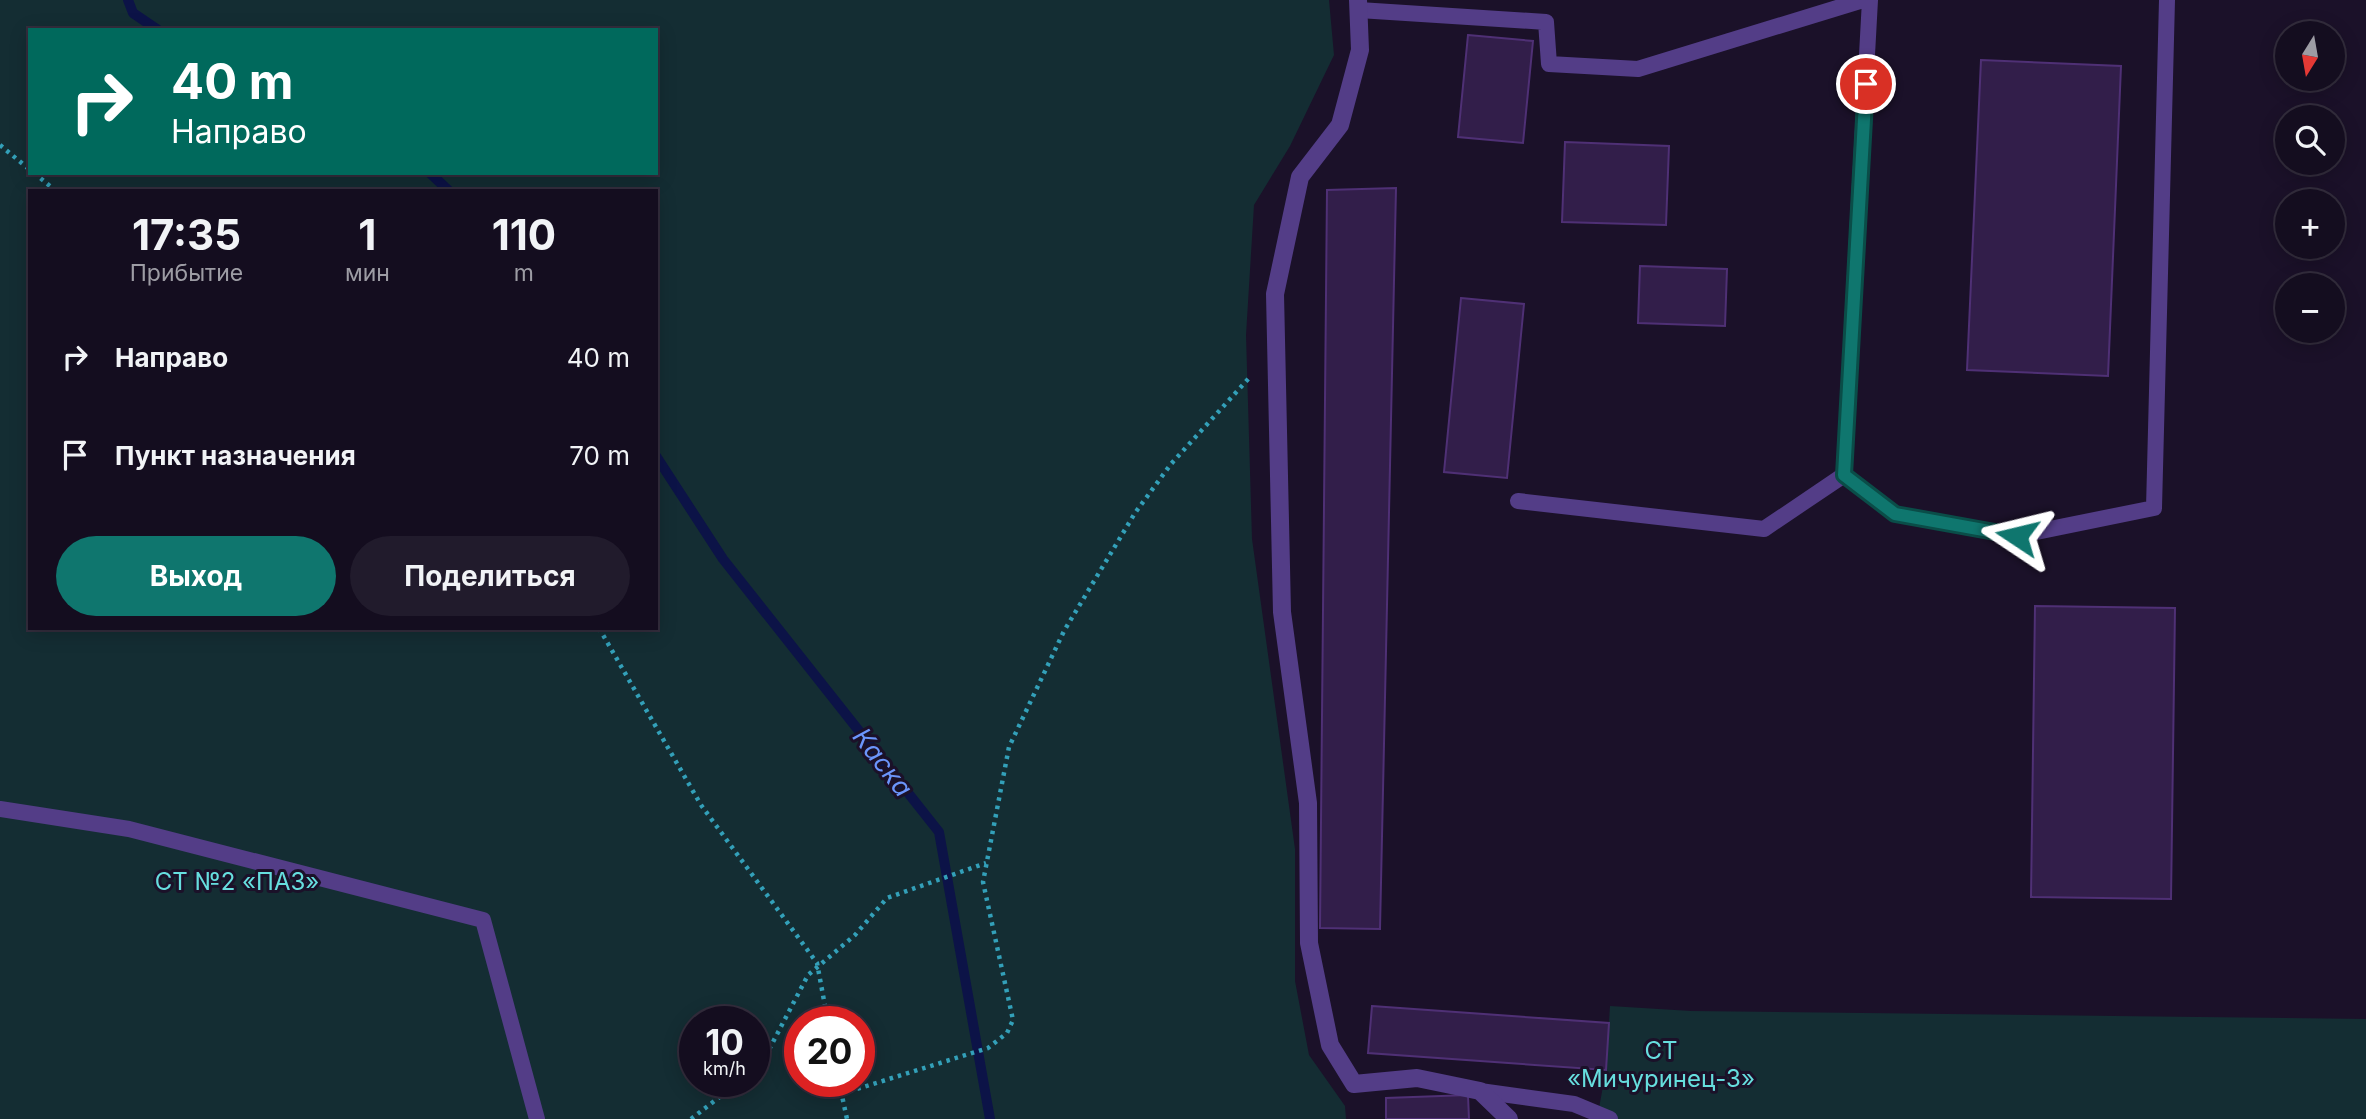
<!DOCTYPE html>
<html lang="ru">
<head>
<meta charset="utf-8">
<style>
  body { margin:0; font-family:Inter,sans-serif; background:#211b2c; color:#f1f3f6; height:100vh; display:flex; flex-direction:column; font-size:26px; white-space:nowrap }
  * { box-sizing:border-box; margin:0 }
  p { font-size:23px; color:#9d9ca4 }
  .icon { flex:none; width:38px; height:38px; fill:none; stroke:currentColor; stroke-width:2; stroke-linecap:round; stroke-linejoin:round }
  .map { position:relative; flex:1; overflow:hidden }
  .details { position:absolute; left:28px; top:189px; width:630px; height:441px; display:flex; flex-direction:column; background:#140d1f; border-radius:0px; box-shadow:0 4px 18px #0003,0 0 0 2px #332d3d }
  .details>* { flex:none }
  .guide { position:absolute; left:28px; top:28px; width:630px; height:147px; border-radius:0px; box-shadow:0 4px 18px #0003,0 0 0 2px #332d3d; background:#00695c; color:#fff; overflow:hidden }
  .needle { width:46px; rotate:191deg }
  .tools { position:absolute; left:2275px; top:21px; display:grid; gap:14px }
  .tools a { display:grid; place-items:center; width:70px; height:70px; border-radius:50%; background:#140d1f; box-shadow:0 4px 18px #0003,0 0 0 2px #332d3d; font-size:35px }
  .speed { position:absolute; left:679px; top:1006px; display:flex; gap:14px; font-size:35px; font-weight:700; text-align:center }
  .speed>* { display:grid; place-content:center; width:91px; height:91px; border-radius:50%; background:#140d1f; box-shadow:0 4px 18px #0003,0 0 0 2px #332d3d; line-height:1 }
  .speed small { font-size:18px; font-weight:400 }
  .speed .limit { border:10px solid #d22; background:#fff; color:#111 }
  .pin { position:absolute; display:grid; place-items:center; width:60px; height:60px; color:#fff; margin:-30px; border:4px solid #fff; border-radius:50%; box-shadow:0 2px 7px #0007 }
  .me { position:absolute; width:77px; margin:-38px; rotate:280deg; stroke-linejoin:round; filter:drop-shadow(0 0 5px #0008) }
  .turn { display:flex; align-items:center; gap:24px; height:147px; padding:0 28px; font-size:32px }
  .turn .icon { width:91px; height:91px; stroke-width:2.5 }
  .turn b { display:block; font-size:49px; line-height:60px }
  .eta { display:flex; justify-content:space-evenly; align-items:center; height:119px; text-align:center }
  .eta b { font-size:42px; font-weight:700; line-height:49px }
  .action { display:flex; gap:14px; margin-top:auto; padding:14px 28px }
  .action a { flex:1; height:80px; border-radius:42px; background:#0f766e; color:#fff; font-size:28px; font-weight:700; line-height:80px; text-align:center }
  .action a+a { background:#211b2c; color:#f1f3f6 }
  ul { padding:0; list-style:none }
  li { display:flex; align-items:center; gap:21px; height:98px; padding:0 28px }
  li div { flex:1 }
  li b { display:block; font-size:26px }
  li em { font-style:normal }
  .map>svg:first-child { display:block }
</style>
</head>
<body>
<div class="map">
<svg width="2366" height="1119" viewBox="0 0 2366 1119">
  <rect width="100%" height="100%" fill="#1b1129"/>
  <!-- green -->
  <path fill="#142d33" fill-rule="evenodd" d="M0,0H1329L1334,55L1290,146L1254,205L1246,335L1252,539L1295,849V981L1309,1055L1345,1106L1346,1119H0ZM30,30H656V173H30ZM30,191H656V628H30ZM695,1022H754V1082H695ZM800,1022H859V1082H800Z
    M1610,1006L1691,1011L2366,1019V1119H1597L1606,1070Z"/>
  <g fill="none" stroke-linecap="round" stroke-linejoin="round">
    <!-- stream -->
    <path stroke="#0c1347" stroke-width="10" d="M128,0L133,13L158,30
      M430,173L449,191
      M656,456L723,559L939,832L990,1119"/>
  </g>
  <!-- building -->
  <path fill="#321e4a" stroke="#4f3075" stroke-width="2" d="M1468,35L1533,41L1523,143L1458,137Z
    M1981,60L2121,66L2108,376L1967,370Z
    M1565,142L1669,146L1666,225L1562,222Z
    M1396,188L1380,929L1320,928L1327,190Z
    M1640,266L1727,269L1725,326L1638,323Z
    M1461,298L1524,304L1507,478L1444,472Z
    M2035,606L2175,608L2171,899L2031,897Z
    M1372,1006L1609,1023L1606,1070L1368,1053Z
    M1468,1095L1469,1119H1386V1098Z"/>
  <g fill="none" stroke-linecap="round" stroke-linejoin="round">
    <!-- path -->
    <path stroke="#33a0b9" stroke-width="4.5" stroke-dasharray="3.5 5" stroke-linecap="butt" d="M0,145L30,170
      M34,173L56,191
      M599,628L701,805L817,963L828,1022
      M754,1069L762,1063L808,975L855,935L887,898L986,863
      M839,1082L847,1119
      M841,1094L988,1048L1007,1033L1013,1020L983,882L1009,747L1064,631L1135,513L1171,464L1250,377
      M691,1119L739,1082"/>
    <!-- service -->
    <path stroke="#533d87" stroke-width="16" d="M1870,0L1844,475L1895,514L2016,536L2154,508L2167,0
      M1359,10L1546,22L1549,64L1638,69L1863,0
      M1518,501L1764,529L1844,475
      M0,809L129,829L483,920L537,1119
      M1480,1091L1574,1104L1610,1119"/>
    <!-- minor -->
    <path stroke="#533d87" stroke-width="18" d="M1358,0L1360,50L1340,125L1300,177L1275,294L1282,612L1308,803L1309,943L1330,1045L1354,1084L1417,1078L1480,1091L1509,1119"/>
  </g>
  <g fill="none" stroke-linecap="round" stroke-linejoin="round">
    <defs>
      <path id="route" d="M1866,84L1844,475L1895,514L2017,536"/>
    </defs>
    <!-- route casing -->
    <use href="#route" stroke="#0a4d48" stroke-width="18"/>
    <!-- route -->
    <use href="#route" stroke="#0f766e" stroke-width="12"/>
  </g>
  <g text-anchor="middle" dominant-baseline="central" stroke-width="6" stroke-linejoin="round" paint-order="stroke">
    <!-- park labels -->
    <g font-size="24" fill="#66dede" stroke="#1b1129">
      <text x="237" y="881">СТ №2 «ПАЗ»</text>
      <text x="1661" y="1050">СТ<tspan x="1661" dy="28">«Мичуринец-3»</tspan></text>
    </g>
    <!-- water labels -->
    <g font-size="26" font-style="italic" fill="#6b95fc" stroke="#1b1129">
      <text transform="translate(883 762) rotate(52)">Каска</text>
    </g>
  </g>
</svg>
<div class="tools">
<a><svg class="needle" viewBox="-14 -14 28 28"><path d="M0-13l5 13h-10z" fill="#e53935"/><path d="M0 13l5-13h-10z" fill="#9d9ca4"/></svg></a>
<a><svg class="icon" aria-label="search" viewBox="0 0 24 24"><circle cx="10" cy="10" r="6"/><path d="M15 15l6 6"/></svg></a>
<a>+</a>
<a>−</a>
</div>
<div class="speed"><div>10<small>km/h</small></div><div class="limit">20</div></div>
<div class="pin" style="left:1866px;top:84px;background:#d93025"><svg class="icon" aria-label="arrive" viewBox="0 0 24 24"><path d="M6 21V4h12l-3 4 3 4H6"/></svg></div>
<svg class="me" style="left:2017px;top:536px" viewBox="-20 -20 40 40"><path d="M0-17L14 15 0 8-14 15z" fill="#0f766e" stroke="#fff" stroke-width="4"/></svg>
<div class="guide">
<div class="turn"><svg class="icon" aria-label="right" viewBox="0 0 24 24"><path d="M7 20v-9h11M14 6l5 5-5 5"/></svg><div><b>40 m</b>Направо</div></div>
</div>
<section class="details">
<div class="eta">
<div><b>17:35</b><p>Прибытие</p></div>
<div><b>1</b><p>мин</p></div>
<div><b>110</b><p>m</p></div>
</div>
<ul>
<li><svg class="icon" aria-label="right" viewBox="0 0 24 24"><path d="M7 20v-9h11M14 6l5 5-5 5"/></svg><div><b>Направо</b></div><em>40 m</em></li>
<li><svg class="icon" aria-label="arrive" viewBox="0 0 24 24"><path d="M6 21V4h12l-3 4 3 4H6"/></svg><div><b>Пункт назначения</b></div><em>70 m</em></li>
</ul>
<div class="action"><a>Выход</a><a>Поделиться</a></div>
</section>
</div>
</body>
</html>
